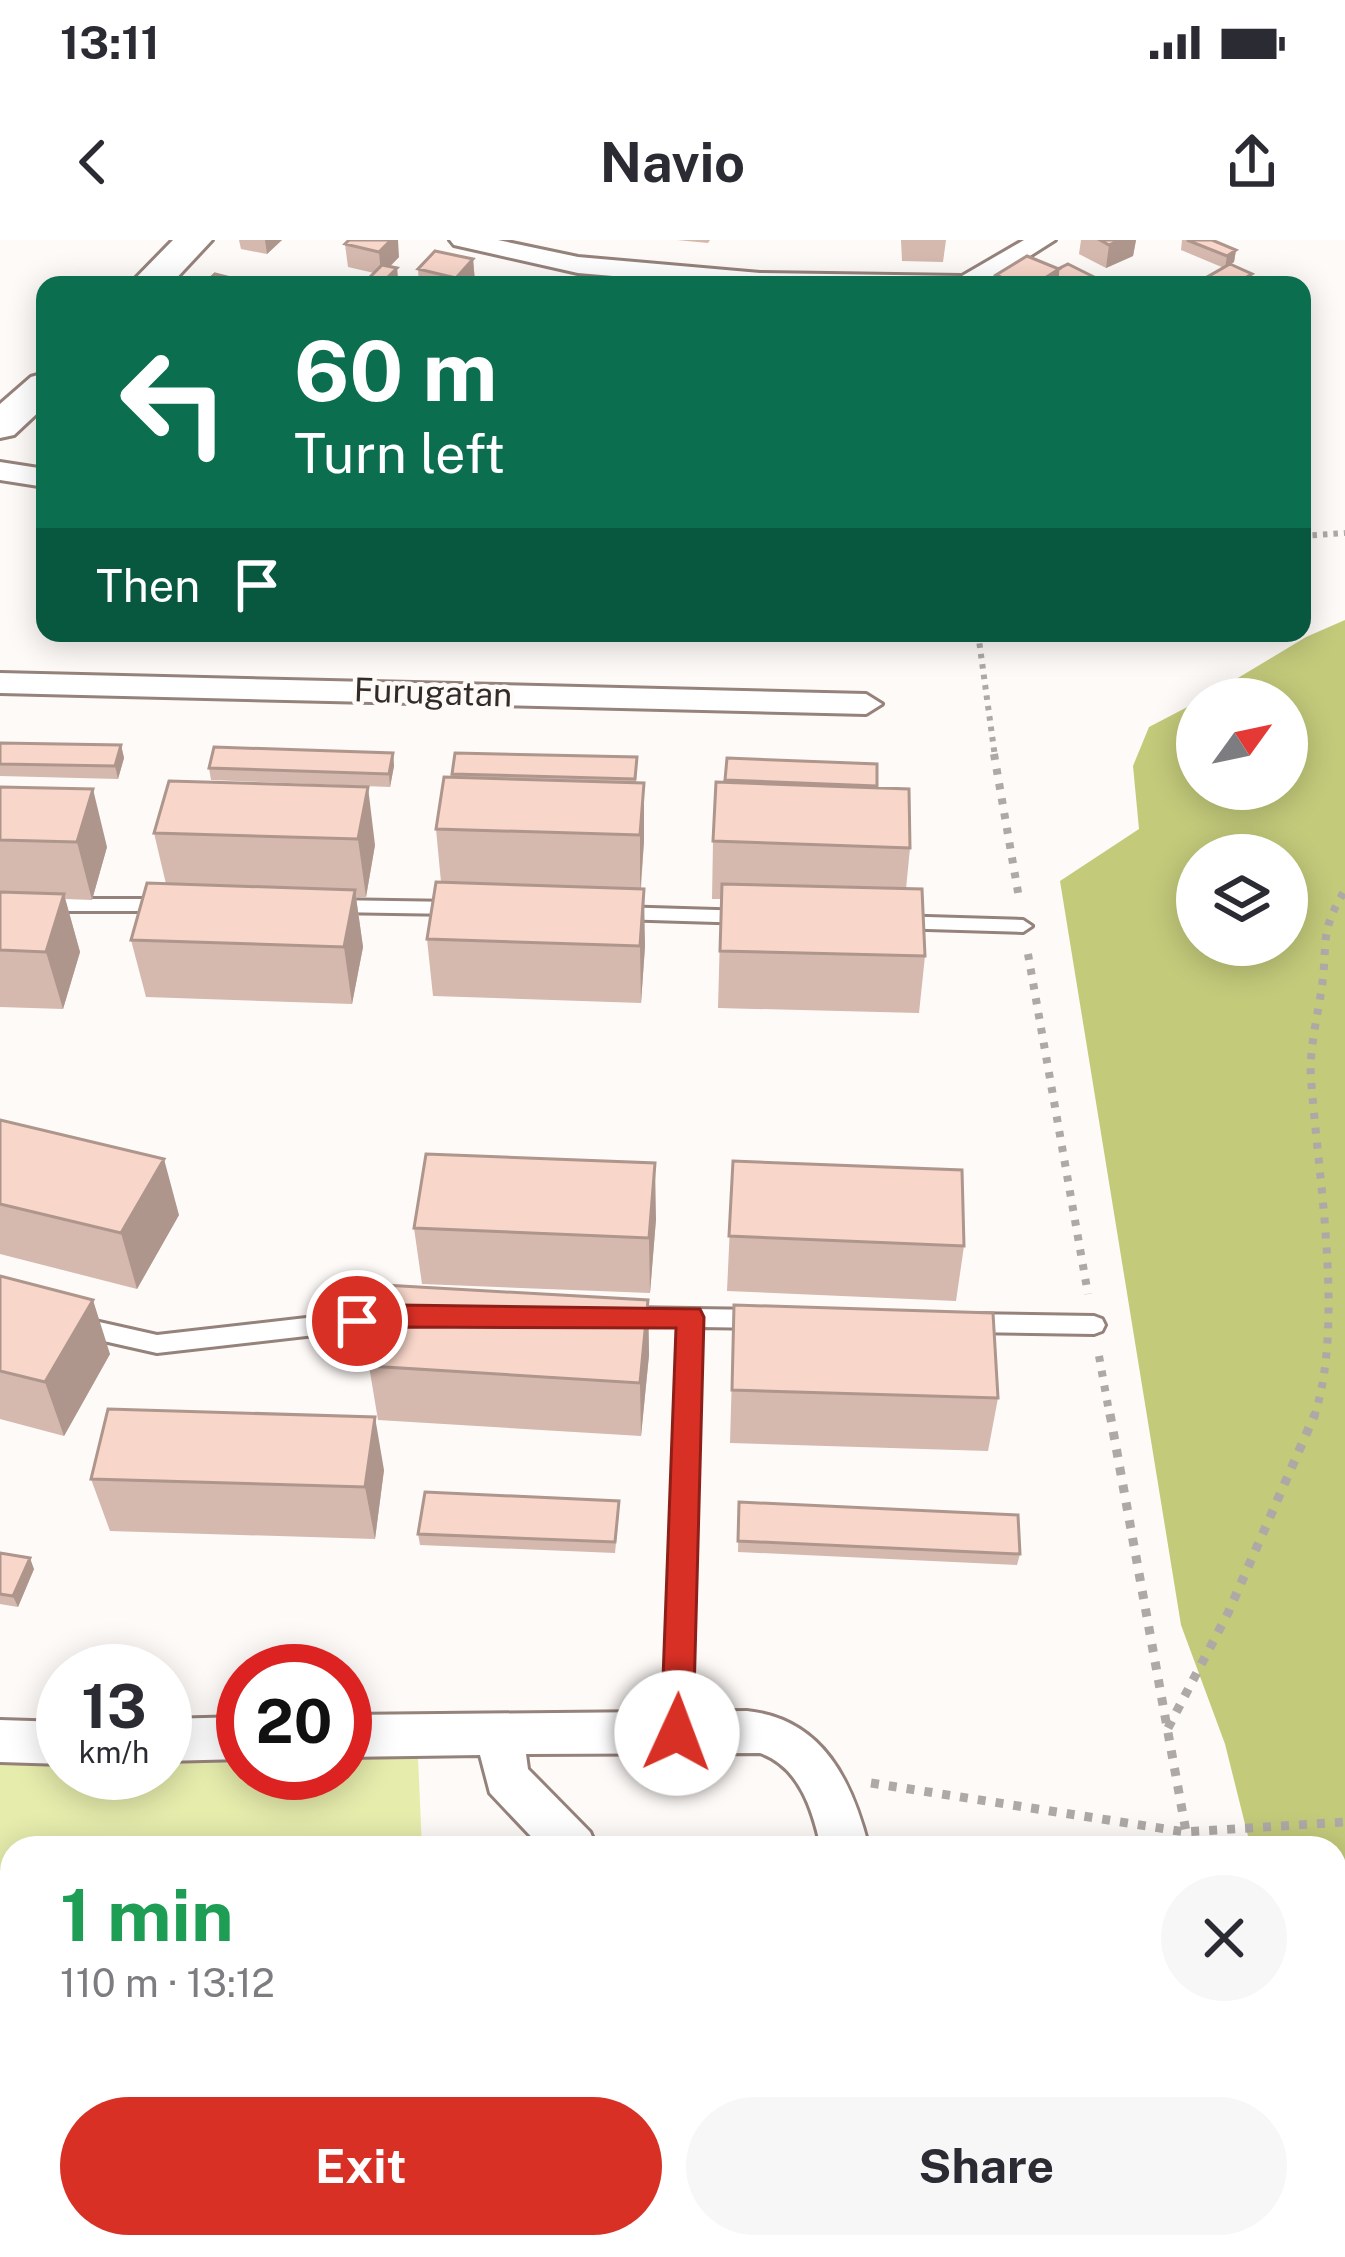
<!DOCTYPE html>
<html lang="en">
<head>
<meta charset="utf-8">
<style>
  body { margin:0; font-family:"Public Sans",sans-serif; background:#f7f7f7; color:#2b2b33; height:100vh; display:flex; flex-direction:column; font-size:45px; white-space:nowrap }
  * { box-sizing:border-box; margin:0 }
  p { font-size:39px; color:#7c7c81 }
  .icon { flex:none; width:66px; height:66px; fill:none; stroke:currentColor; stroke-width:2; stroke-linecap:round; stroke-linejoin:round }
  .map { position:relative; flex:1; overflow:hidden }
  .details { position:absolute; left:0px; top:1596px; width:1347px; height:423px; display:flex; flex-direction:column; background:#fff; border-radius:36px 36px 0 0; box-shadow:0 6px 30px #0003 }
  .details>* { flex:none }
  .top-card { position:absolute; left:36px; top:36px; width:1275px; height:366px; border-radius:24px; box-shadow:0 6px 30px #0003; background:#0b6e4f; color:#fff; overflow:hidden }
  .needle { width:78px; rotate:57deg }
  .tools { position:absolute; left:1176px; top:438px; display:grid; gap:24px }
  .tools a { display:grid; place-items:center; width:132px; height:132px; border-radius:50%; background:#fff; box-shadow:0 6px 30px #0003; font-size:60px }
  .speed { position:absolute; left:36px; top:1404px; display:flex; gap:24px; font-size:60px; font-weight:700; text-align:center }
  .speed>* { display:grid; place-content:center; width:156px; height:156px; border-radius:50%; background:#fff; box-shadow:0 6px 30px #0003; line-height:1 }
  .speed small { font-size:30px; font-weight:400 }
  .speed .limit { border:18px solid #d22; background:#fff; color:#111 }
  .pin { position:absolute; display:grid; place-items:center; width:102px; height:102px; color:#fff; margin:-51px; border:6px solid #fff; border-radius:50%; box-shadow:0 3px 12px #0007 }
  .me { position:absolute; width:132px; margin:-66px; rotate:2deg; stroke-linejoin:round; filter:drop-shadow(0 0 9px #0008) }
  .turn { display:flex; align-items:center; gap:42px; height:252px; padding:0 60px; font-size:54px }
  .turn .icon { width:156px; height:156px; stroke-width:2.5 }
  .turn b { display:block; font-size:84px; line-height:102px }
  .then { display:flex; align-items:center; height:114px; padding:0 60px; background:#0003; gap:24px; font-size:45px }
  .round { display:grid; place-items:center; flex:none; width:126px; height:126px; border-radius:63px; background:#f7f7f7 }
  .summary { display:flex; align-items:center; justify-content:space-between; height:204px; padding:0 60px }
  h1 { font-size:72px; font-weight:700; line-height:90px; color:#1e9e55 }
  .cta { display:flex; gap:24px; margin-top:auto; padding:24px 60px }
  .cta a { flex:1; height:138px; border-radius:72px; background:#d93025; color:#fff; font-size:48px; font-weight:700; line-height:138px; text-align:center }
  .cta a+a { background:#f7f7f7; color:#2b2b33 }
  .status { display:flex; justify-content:space-between; align-items:center; height:84px; padding:0 60px; background:#fff; direction:ltr }
  .status svg { height:33px; fill:currentColor }
  header { display:flex; justify-content:space-between; align-items:center; height:156px; padding:0 60px; background:#fff; font-size:54px; font-weight:700 }
  .map>svg:first-child { display:block }
</style>
</head>
<body>
<div class="status"><b>13:11</b><svg viewBox="0 0 49 12"><path d="M0 12V9h3v3zM5 12V6h3v6zM10 12V3h3v9zM15 12V0h3v12zM26 1h20v11H26zM47 4h2v5h-2z"/></svg></div>
<header><svg class="icon" aria-label="back" viewBox="0 0 24 24"><path d="M15 5l-7 7 7 7"/></svg>Navio<svg class="icon" aria-label="share" viewBox="0 0 24 24"><path d="M12 15V3M7 8l5-5 5 5M5 13v7h14v-7"/></svg></header>
<div class="map">
<svg width="1345" height="2017" viewBox="0 0 1345 2017">
  <rect width="100%" height="100%" fill="#fefaf8"/>
  <!-- green -->
  <path fill="#e6ecac" d="M418,1517L422,1608H12V1944L0,1946V1520L63,1524V1533H165V1522L243,1520V1533H345V1518Z"/>
  <!-- forest -->
  <path fill="#c3ca7a" fill-rule="evenodd" d="M1345,380V1871L1335,1873V1608H1251L1225,1504L1181,1385L1060,641L1139,589L1133,526L1149,487L1197,462V549H1287V459H1203L1306,397ZM1197,615H1287V705H1197Z"/>
  <g fill="none" stroke-linecap="round" stroke-linejoin="round">
    <defs>
      <path id="lane" d="M0,659H167L176,665L167,671H0Z
        M331,660L455,662L464,668L455,674L331,672L322,666Z
        M618,667L749,671L758,677L749,683L618,679L609,673Z
        M894,676L1023,680L1032,686L1023,692L894,688L885,682Z
        M402,1067L410,1070L413,1076L410,1082L402,1085L157,1113L77,1095L69,1092L66,1086L69,1080L77,1077L157,1095Z
        M625,1068L762,1070L770,1073L773,1079L770,1085L762,1088L700,1087L689,1493L686,1501L677,1504L668,1501L665,1493L679,1086L617,1083L614,1077L617,1071Z
        M967,1074L1094,1076L1102,1079L1105,1085L1102,1091L1094,1094L967,1092L959,1089L956,1083L959,1077Z"/>
      <path id="street" d="M450,0H498L578,17L760,33L962,36L1024,0H1055L984,45H717L578,33L454,5Z
        M0,222L45,229V247L0,240Z
        M0,433L866,454L882,464L866,474L0,453Z
        M747,1471C823,1479 852,1541 869,1608H821C813,1571 800,1527 760,1513L526,1514L528,1529L590,1592L597,1608H542L490,1553L480,1515L345,1517V1475Z
        M243,1477V1519L165,1521V1479Z
        M0,1480L63,1482V1524L0,1522Z"/>
      <path id="secondary" d="M173,0H212L170,45H129Z
        M45,133V166L14,195L0,198V164L31,137Z
        M1345,1952V2017H1307L1303,2007H1335V1954Z
        M1158,2007H1286L1282,2017H1153Z"/>
    </defs>
    <!-- lane casing -->
    <use href="#lane" stroke="#95827b" stroke-width="6"/>
    <!-- street casing -->
    <use href="#street" stroke="#95827b" stroke-width="6"/>
    <!-- secondary casing -->
    <use href="#secondary" stroke="#95827b" stroke-width="6"/>
    <!-- path-far2 -->
    <path stroke="#aea9a6" stroke-width="6" stroke-dasharray="4.5 6" stroke-linecap="butt" d="M1302,296L1345,293
      M978,393L995,517"/>
    <!-- path-far1 -->
    <path stroke="#aea9a6" stroke-width="8" stroke-dasharray="6 9" stroke-linecap="butt" d="M994,514L1019,658
      M1028,714L1088,1054
      M1099,1116L1110,1177
      M1314,1177C1345,1084 1318,938 1311,838C1309,808 1318,775 1322,746C1328,700 1319,693 1345,650"/>
    <!-- path -->
    <path stroke="#aea9a6" stroke-width="9" stroke-dasharray="8 10" stroke-linecap="butt" d="M1110,1174L1189,1608
      M1168,1488L1228,1373L1315,1174
      M871,1543L1185,1592L1345,1582"/>
    <!-- lane -->
    <use href="#lane" fill="#fff" fill-rule="evenodd"/>
    <!-- street -->
    <use href="#street" fill="#fff" fill-rule="evenodd"/>
    <!-- secondary -->
    <use href="#secondary" fill="#fff" fill-rule="evenodd"/>
  </g>
  <!-- wall -->
  <path fill="#d5b8ae" d="M239,0H282L267,14L241,9Z
    M677,0H710L708,3Z
    M901,0H946L943,22L902,21Z
    M1081,0H1136L1133,16L1106,28L1079,14Z
    M1182,0H1212L1236,10L1234,22L1230,24L1252,34L1250,45H1208L1209,36L1224,28L1181,10Z
    M345,4L399,17L390,27L397,28L398,40L394,45H369L368,39L374,33L348,27Z
    M473,19L475,42L472,45H419L418,29Z
    M1058,29L1106,43V45H995L996,35Z
    M788,393H863V398L788,396Z
    M0,503L121,505L124,518L118,539L0,536Z
    M393,513L394,526L390,547L211,540L209,528Z
    M637,517L636,543L644,601L641,649L645,706L641,763L433,756L427,699L441,642L436,589L452,534Z
    M727,518L877,524V548L910,608L906,649L925,716L919,773L718,768L721,659H712L713,601L725,543Z
    M169,541L375,605L366,657H356L363,707L352,764L146,757L131,700L166,644L154,593Z
    M0,547L107,607L92,660L65,659L80,712L63,769L0,767Z
    M0,880L179,975L137,1049L0,1014Z
    M733,921L964,1006L956,1061L727,1051Z
    M656,979L650,1053L422,1044L414,988Z
    M0,1036L110,1114L64,1196L0,1179Z
    M648,1060L649,1115L641,1196L378,1180L369,1126Z
    M734,1065L998,1158L988,1211L730,1203Z
    M384,1230L375,1299L110,1291L91,1239Z
    M739,1262L1020,1314L1017,1325L738,1312Z
    M619,1272L615,1313L420,1305L418,1294Z
    M0,1313L34,1329L18,1367L0,1364Z"/>
  <!-- shaded-wall -->
  <path fill="#ae968d" d="M265,0H282L267,14Z
    M391,0H398L399,17L381,35L379,12Z
    M1120,0H1136L1133,16L1106,28L1109,5Z
    M1236,10L1234,22L1225,28L1227,16Z
    M473,19L475,42L472,45H457L456,38Z
    M397,28L398,40L394,45H383V42Z
    M1059,29L1057,45H1034Z
    M1252,34L1250,45H1233Z
    M121,505L124,518L118,539L115,526Z
    M393,513L394,526L390,547L389,534Z
    M644,543V601L640,653V595Z
    M368,547L375,605L366,657L358,599Z
    M93,549L107,607L92,660L77,602Z
    M644,649L645,706L641,763L640,706Z
    M355,650L363,707L352,764L344,707Z
    M64,654L80,712L63,769L46,712Z
    M164,919L179,975L137,1049L121,993Z
    M655,923L656,979L650,1053L649,998Z
    M93,1060L110,1114L64,1196L45,1142Z
    M648,1060L649,1115L641,1196L640,1143Z
    M375,1177L384,1230L375,1299L365,1247Z
    M30,1318L34,1329L18,1367L13,1356Z"/>
  <!-- building -->
  <path fill="#f8d6ca" stroke="#ae968d" stroke-width="3" d="M349,0H391L379,12L345,4Z
    M1100,0H1120L1109,5Z
    M1187,0H1212L1236,10L1227,16Z
    M435,11L473,19L456,38L418,29Z
    M1027,16L1059,29L1034,45H1019L996,35Z
    M1068,24L1106,43L1066,45L1057,41L1058,29Z
    M1230,24L1252,34L1233,45H1228L1209,36Z
    M382,25L397,28L383,42L368,39Z
    M215,34L251,43L249,45H203Z
    M556,39L582,45H550Z
    M0,503L121,505L115,526L0,524Z
    M214,507L393,513L389,534L209,528Z
    M455,513L637,517L635,539L452,534Z
    M727,518L877,524V546L725,540Z
    M444,537L644,543L640,595L436,589Z
    M169,541L368,547L358,599L154,593Z
    M716,542L909,549L910,608L713,601Z
    M0,547L93,549L77,602L0,600Z
    M436,642L644,649L640,706L427,699Z
    M147,643L355,650L344,707L131,700Z
    M722,644L922,649L925,716L720,711Z
    M0,652L64,654L46,712L0,710Z
    M0,880L164,919L121,993L0,964Z
    M426,914L655,923L649,998L414,988Z
    M733,921L962,930L964,1006L729,996Z
    M0,1036L93,1060L45,1142L0,1131Z
    M384,1045L648,1060L640,1143L369,1126Z
    M734,1065L993,1073L998,1158L732,1150Z
    M108,1169L375,1177L365,1247L91,1239Z
    M425,1252L619,1261L615,1302L418,1294Z
    M739,1262L1018,1275L1020,1314L738,1301Z
    M0,1313L30,1318L13,1356L0,1354Z"/>
  <!-- route -->
  <path fill="#d93025" stroke="#8d1f18" stroke-width="3" d="M397,1065L700,1069L704,1077L693,1493L688,1503L677,1508L666,1503L661,1493L676,1088L397,1087L347,1088L343,1081L347,1073Z"/>
  <g text-anchor="middle" dominant-baseline="central" stroke-width="9" stroke-linejoin="round" paint-order="stroke">
    <!-- street labels -->
    <g font-size="33" fill="#332b28" stroke="#fefaf8">
      <text transform="translate(433 452) rotate(2)">Furugatan</text>
    </g>
  </g>
</svg>
<div class="tools">
<a><svg class="needle" viewBox="-14 -14 28 28"><path d="M0-13l5 13h-10z" fill="#e53935"/><path d="M0 13l5-13h-10z" fill="#7c7c81"/></svg></a>
<a><svg class="icon" aria-label="layers" viewBox="0 0 24 24"><path d="M12 4l9 5-9 5-9-5zM3 14l9 5 9-5"/></svg></a>
</div>
<div class="speed"><div>13<small>km/h</small></div><div class="limit">20</div></div>
<div class="pin" style="left:357px;top:1081px;background:#d93025"><svg class="icon" aria-label="arrive" viewBox="0 0 24 24"><path d="M6 21V4h12l-3 4 3 4H6"/></svg></div>
<svg class="me" style="left:677px;top:1493px" viewBox="-20 -20 40 40"><circle r="19" fill="#fff"/><path d="M0-13L10 11 0 6-10 11z" fill="#d93025"/></svg>
<div class="top-card">
<div class="turn"><svg class="icon" aria-label="left" viewBox="0 0 24 24"><path d="M17 20v-9H6M10 6l-5 5 5 5"/></svg><div><b>60 m</b>Turn left</div></div>
<div class="then">Then<svg class="icon" aria-label="arrive" viewBox="0 0 24 24"><path d="M6 21V4h12l-3 4 3 4H6"/></svg></div>
</div>
<section class="details">
<div class="summary"><div><h1>1 min</h1><p>110 m · 13:12</p></div><a class="round"><svg class="icon" aria-label="close" viewBox="0 0 24 24"><path d="M6 6l12 12M18 6L6 18"/></svg></a></div>
<div class="cta"><a>Exit</a><a>Share</a></div>
</section>
</div>
</body>
</html>
